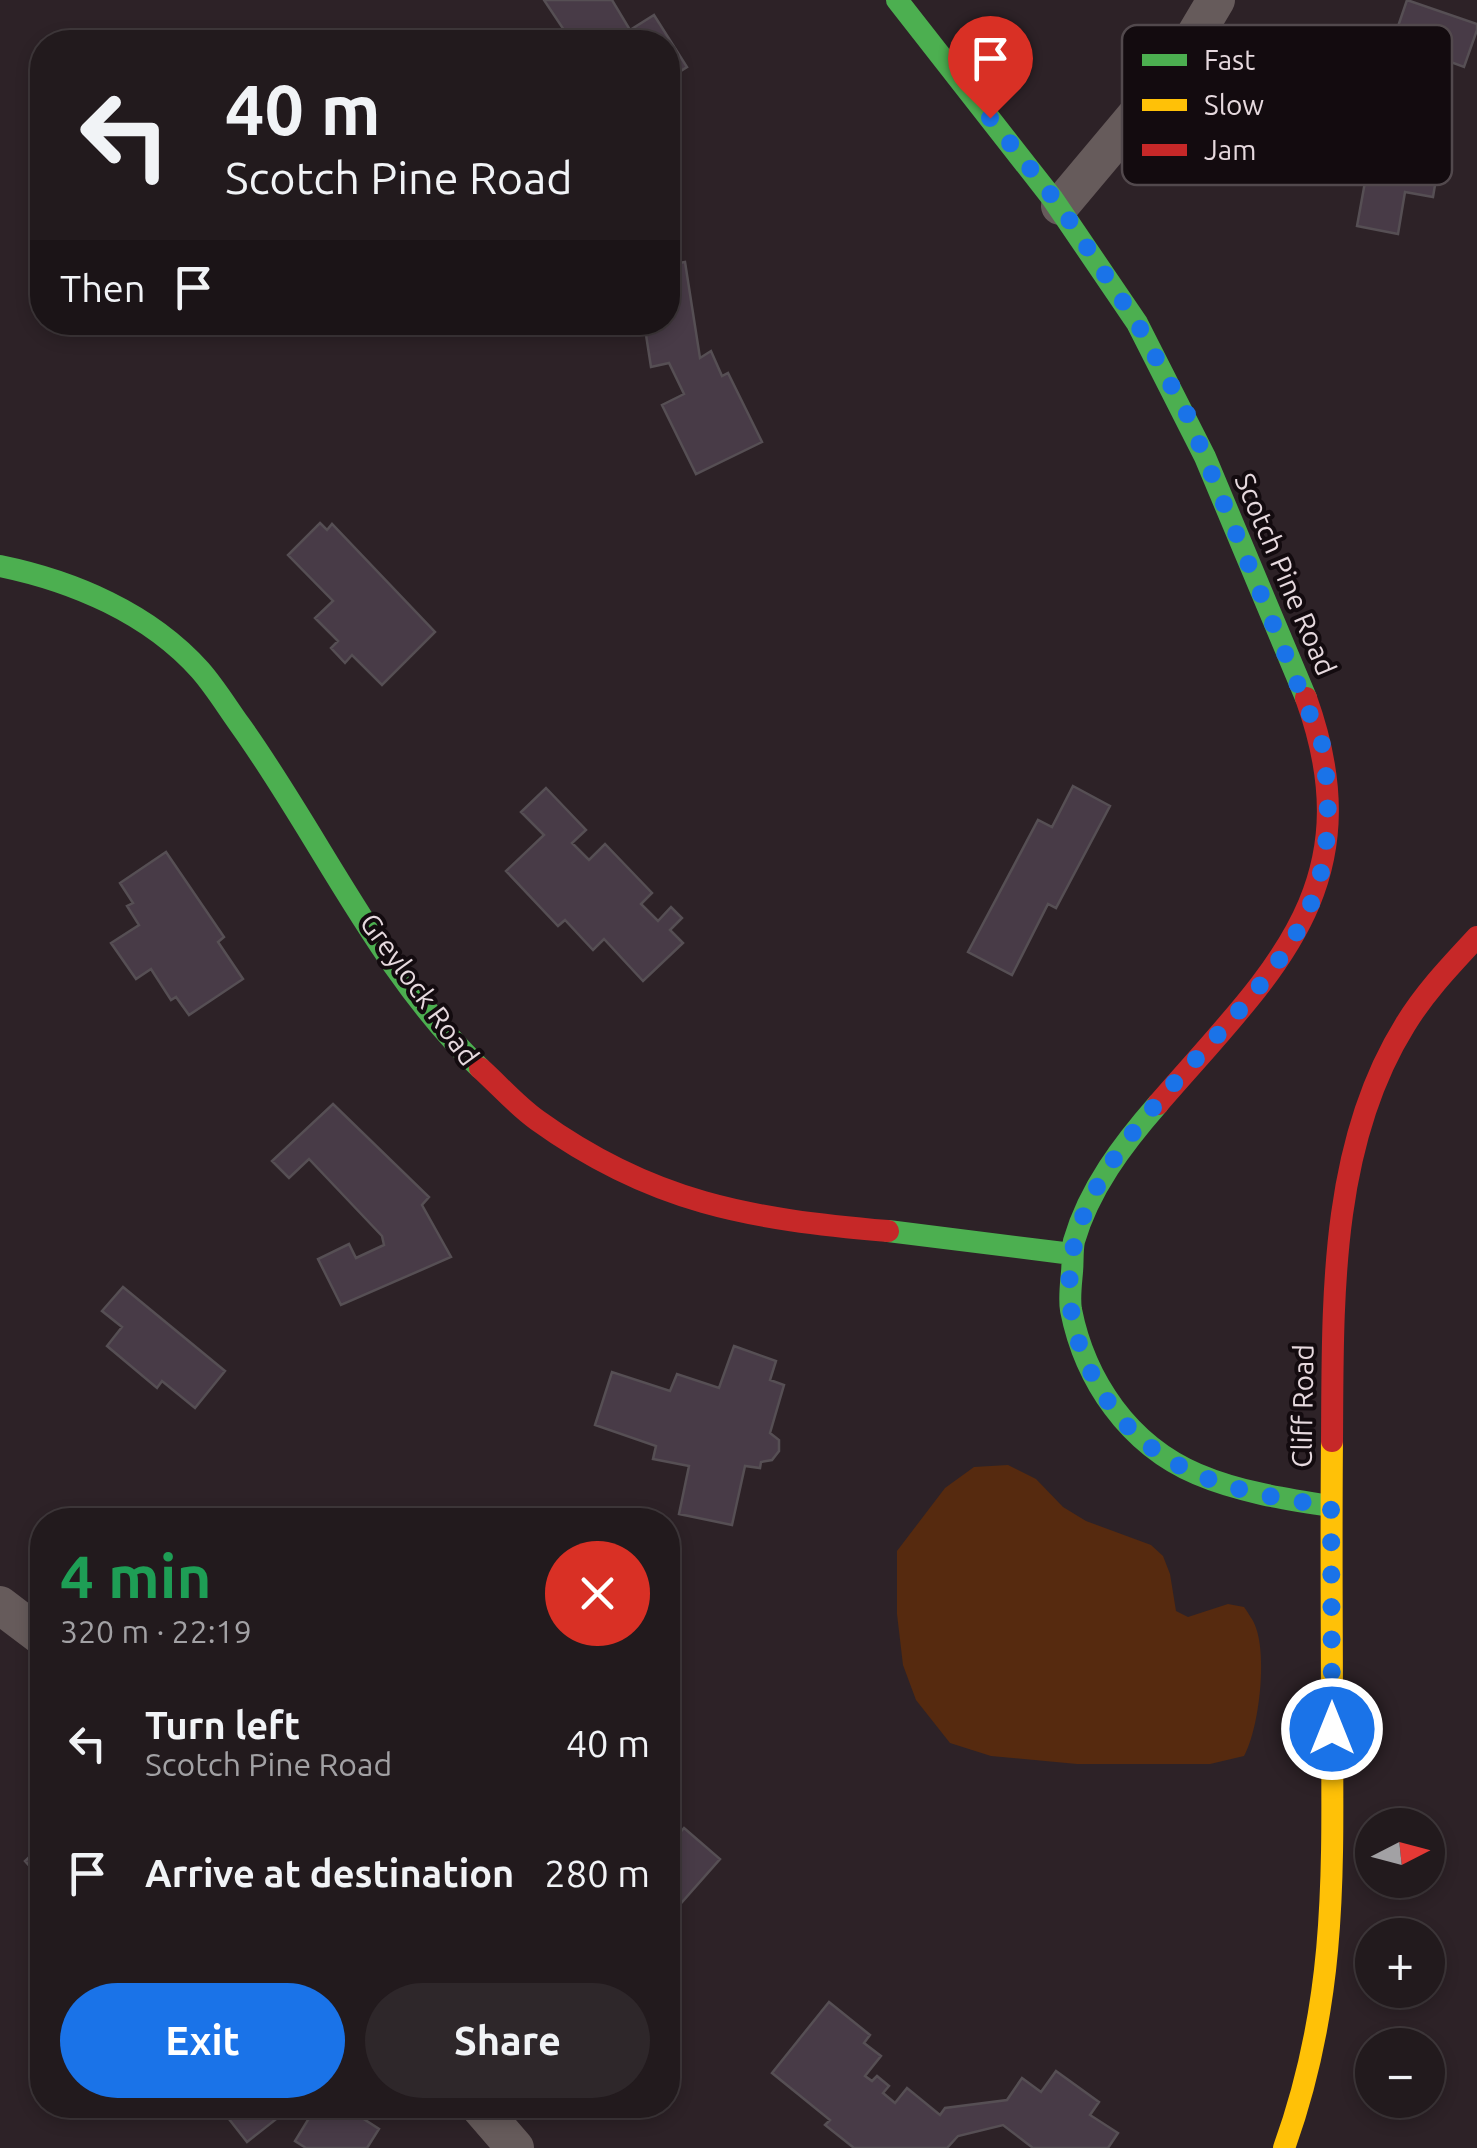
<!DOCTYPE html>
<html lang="en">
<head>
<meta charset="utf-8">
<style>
  body { margin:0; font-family:Ubuntu,sans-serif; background:#2e272a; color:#f1f3f6; height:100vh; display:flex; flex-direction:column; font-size:38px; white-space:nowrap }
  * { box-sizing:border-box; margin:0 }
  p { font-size:32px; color:#a2a1a4 }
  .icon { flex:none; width:55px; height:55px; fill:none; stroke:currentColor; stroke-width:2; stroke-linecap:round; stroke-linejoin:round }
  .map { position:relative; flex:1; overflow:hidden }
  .drawer { position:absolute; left:30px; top:1508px; width:650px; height:610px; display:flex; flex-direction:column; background:#221a1d; border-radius:40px; box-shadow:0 5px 15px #0003,0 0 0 2px #3f383b }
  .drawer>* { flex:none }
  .hud { position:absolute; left:30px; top:30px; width:650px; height:305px; border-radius:40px; box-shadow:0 5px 15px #0003,0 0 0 2px #3f383b; background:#221a1d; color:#f1f3f6; overflow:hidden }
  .needle { width:65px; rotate:84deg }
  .controls { position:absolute; left:1355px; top:1808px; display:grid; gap:20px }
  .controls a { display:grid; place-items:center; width:90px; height:90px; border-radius:50%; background:#221a1d; box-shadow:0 5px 15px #0003,0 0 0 2px #3f383b; font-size:50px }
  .pin { position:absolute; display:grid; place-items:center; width:85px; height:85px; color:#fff; margin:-102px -42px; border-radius:50% 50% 50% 0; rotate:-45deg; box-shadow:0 0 10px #0007 }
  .pin .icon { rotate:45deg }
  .me { position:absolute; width:110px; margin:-55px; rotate:0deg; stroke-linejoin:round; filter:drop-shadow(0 0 8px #0008) }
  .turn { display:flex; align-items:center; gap:35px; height:210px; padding:0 30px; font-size:45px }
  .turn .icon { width:130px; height:130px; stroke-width:2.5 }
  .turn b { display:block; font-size:70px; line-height:85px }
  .then { display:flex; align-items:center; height:95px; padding:0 30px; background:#0003; gap:20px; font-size:38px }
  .round { display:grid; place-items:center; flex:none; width:105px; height:105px; border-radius:52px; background:#2e272a }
  .summary { display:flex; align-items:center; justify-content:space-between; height:170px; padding:0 30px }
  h1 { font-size:60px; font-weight:700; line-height:75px; color:#1e9e55 }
  .primary-button { display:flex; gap:20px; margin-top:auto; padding:20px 30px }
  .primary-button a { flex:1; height:115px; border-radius:60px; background:#1a73e8; color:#fff; font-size:40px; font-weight:700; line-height:115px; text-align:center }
  .primary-button a+a { background:#2e272a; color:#f1f3f6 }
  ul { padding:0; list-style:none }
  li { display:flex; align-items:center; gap:30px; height:130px; padding:0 30px }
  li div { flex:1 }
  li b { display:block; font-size:38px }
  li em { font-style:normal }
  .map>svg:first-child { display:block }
</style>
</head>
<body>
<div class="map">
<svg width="1477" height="2148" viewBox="0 0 1477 2148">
  <rect width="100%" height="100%" fill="#2d2227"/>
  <!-- green -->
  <path fill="#562a0f" d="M1008,1465L1036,1479L1063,1507L1086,1521L1151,1545L1163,1556L1170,1574L1176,1611L1188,1617L1228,1604L1244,1607C1248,1613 1254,1621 1256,1628C1267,1658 1259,1729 1244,1756L1210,1764H1077L991,1756L950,1743L916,1700L903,1665L897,1614V1551L945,1488L974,1467Z"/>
  <!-- building -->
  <path fill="#483b47" stroke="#564f54" stroke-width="2.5" d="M544,0H612L630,30L654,15L687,67L668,79V42H572Z
    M1407,0L1477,24V30L1464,67L1440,58L1430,84L1448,86L1440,118L1446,119L1433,197L1405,192L1398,234L1357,226L1365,182L1378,184L1391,109L1400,111L1411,49L1393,41Z
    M685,262L700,358L711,351L722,376L728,373L762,442L696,474L662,405L684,394L669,363L651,367L644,322H668V265Z
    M320,523L327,530L332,524L435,632L382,685L352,655L345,663L331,648L338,641L315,618L333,601L288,555Z
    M1073,786L1110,806L1056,908L1048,904L1012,975L968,952L1038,820L1052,827Z
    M546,788L586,830L572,843L589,860L605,844L652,893L641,904L658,921L671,907L682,918L670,930L683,943L643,981L604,939L593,950L565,920L558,926L506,871L544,835L521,812Z
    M166,852L224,937L218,942L243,979L189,1015L176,997L171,1000L151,969L136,979L111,943L139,925L127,906L133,903L120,883Z
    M333,1104L429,1197L422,1205L451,1257L341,1305L318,1259L349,1244L356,1258L384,1245L382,1236L309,1159L289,1178L272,1161Z
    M123,1287L225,1371L195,1408L162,1381L157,1388L107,1346L122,1327L102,1311Z
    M734,1346L776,1361L770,1380L784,1385L770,1433L779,1440V1451L772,1460L761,1462L760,1468L745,1466L732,1525L679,1514L689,1466L653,1459L656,1446L595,1425L612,1372L670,1391L677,1374L719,1388Z
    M684,1828L720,1859L668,1918V1846Z
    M42,1845V1880L25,1861Z
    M829,2002L870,2035L864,2043L881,2056L865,2076L872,2081L877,2076L889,2086L883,2093L895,2103L907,2088L940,2115L945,2108L1007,2100L1022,2078L1041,2092L1056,2071L1099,2102L1090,2115L1118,2133L1108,2148H1033L1003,2125L958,2136L947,2148H854L825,2125L830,2120L772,2073Z
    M218,2105H294L247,2142Z
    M317,2105H342L379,2129L367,2148H306L295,2141Z"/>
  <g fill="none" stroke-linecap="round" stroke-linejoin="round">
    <!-- street -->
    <path stroke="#665b5b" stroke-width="38" d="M1060,206L1175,69L1216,0
      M0,1605L42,1637
      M478,2105L515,2148"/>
    <!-- fast -->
    <path stroke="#4caf50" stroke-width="22" d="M897,0L1052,198L1137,323L1205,457L1306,698
      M0,566C73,581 149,613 200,670C215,687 227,707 240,725C319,835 382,976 480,1068
      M1158,1104C1123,1144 1089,1189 1074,1241C1072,1250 1073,1262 1072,1272C1071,1284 1069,1298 1071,1310C1085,1381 1129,1445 1197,1474C1239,1492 1285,1499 1331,1506
      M888,1231L1072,1254"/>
    <!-- slow -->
    <path stroke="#ffc107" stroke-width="22" d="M1284,2148C1336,2004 1333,1879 1332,1729C1332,1633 1331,1537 1332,1441"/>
    <!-- jam -->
    <path stroke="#c62828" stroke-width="22" d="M480,1068C499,1085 516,1105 537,1120C652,1203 750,1219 888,1231
      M1158,1104C1272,972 1374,887 1306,698
      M1332,1441C1333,1302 1329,1147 1405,1025C1425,992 1451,965 1477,937"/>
  </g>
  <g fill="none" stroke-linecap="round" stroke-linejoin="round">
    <!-- route -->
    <path stroke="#1a73e8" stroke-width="18" stroke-dasharray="0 32.4" d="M990,118L1060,206L1137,323L1188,416L1322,744C1331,802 1332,861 1306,915C1233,1065 991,1186 1095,1380C1145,1474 1233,1493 1331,1506L1332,1729"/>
  </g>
  <g text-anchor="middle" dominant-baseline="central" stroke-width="8" stroke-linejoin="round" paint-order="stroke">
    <!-- street labels -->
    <g font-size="28" fill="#e6d9de" stroke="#130b0f">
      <text transform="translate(1286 574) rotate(67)">Scotch Pine Road</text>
      <text transform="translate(420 989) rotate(54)">Greylock Road</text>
      <text transform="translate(1302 1406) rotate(-89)">Cliff Road</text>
    </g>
  </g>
  <!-- legend -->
  <rect x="1122" y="25" width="330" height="160" rx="15" fill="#130b0f" stroke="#52494d" stroke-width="2.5"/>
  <rect x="1142" y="54" width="45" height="12" fill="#4caf50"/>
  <rect x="1142" y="99" width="45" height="12" fill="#ffc107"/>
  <rect x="1142" y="144" width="45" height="12" fill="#c62828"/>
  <g font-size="28" fill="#e6d9de">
    <text x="1204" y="70">Fast</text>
    <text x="1204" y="115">Slow</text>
    <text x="1204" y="160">Jam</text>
  </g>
</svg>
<div class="controls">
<a><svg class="needle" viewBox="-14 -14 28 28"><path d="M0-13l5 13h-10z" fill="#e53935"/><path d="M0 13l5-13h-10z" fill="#a2a1a4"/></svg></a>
<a>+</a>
<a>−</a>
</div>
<div class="pin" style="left:990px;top:118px;background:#d93025"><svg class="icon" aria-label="arrive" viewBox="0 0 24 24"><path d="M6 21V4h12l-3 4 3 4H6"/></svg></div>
<svg class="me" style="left:1332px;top:1729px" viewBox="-20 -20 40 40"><circle r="17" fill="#1a73e8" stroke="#fff" stroke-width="3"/><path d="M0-11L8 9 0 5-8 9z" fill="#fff"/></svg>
<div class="hud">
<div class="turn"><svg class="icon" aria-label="left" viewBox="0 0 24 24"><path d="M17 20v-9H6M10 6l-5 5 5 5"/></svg><div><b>40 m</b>Scotch Pine Road</div></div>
<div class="then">Then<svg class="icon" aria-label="arrive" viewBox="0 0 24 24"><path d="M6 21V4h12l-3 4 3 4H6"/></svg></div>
</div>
<section class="drawer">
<div class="summary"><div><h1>4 min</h1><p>320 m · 22:19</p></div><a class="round" style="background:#d93025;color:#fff"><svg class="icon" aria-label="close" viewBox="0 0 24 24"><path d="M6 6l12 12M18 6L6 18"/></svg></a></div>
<ul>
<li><svg class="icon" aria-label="left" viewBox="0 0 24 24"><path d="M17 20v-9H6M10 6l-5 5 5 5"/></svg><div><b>Turn left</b><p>Scotch Pine Road</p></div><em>40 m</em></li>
<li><svg class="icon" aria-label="arrive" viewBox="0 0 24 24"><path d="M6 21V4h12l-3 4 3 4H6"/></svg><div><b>Arrive at destination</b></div><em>280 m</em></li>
</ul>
<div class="primary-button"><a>Exit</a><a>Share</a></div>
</section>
</div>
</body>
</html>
